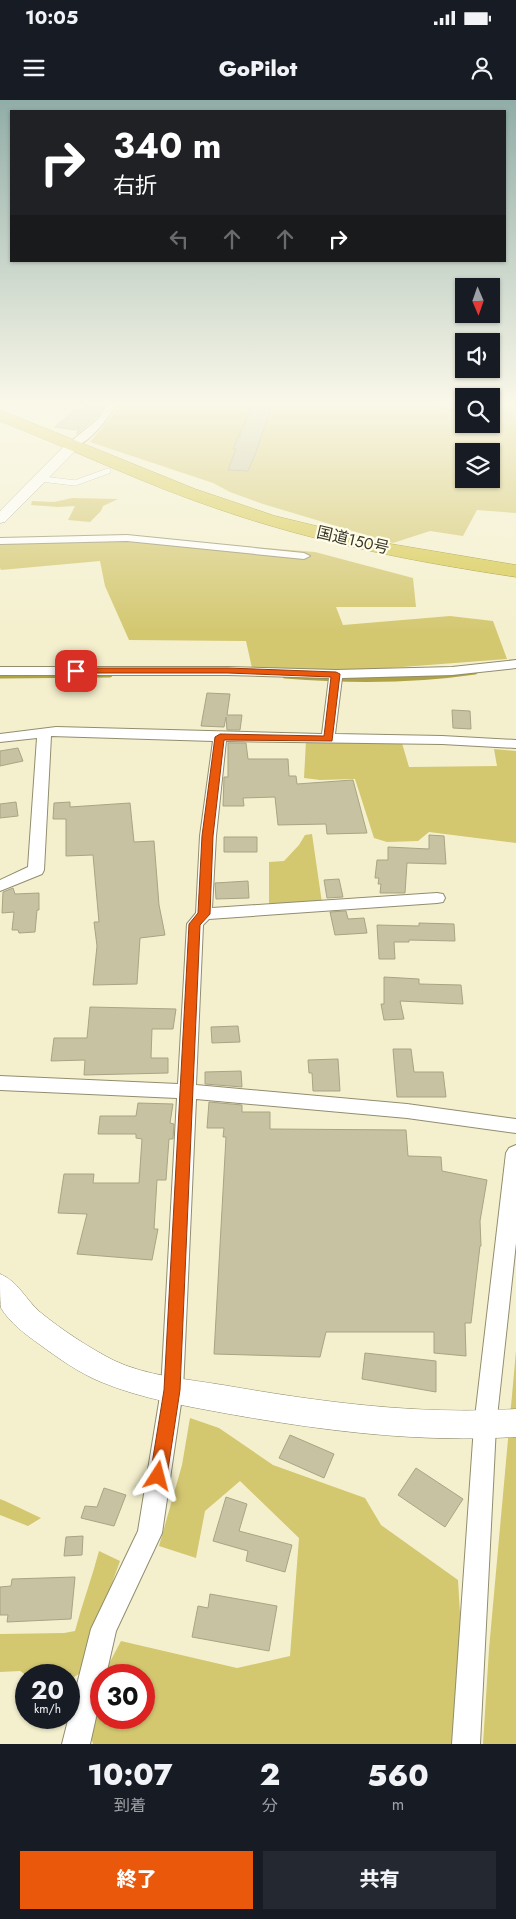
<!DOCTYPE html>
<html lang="ja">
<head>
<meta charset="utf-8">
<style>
  body { margin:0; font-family:Jost,"Noto Sans JP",sans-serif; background:#242831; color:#f1f3f6; height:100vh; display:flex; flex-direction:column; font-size:19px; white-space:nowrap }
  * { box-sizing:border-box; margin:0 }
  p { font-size:16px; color:#9ea1a6 }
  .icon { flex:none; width:28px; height:28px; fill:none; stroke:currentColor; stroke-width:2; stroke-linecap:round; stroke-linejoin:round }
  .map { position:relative; height:1644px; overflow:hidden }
  .panel { display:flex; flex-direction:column; background:#171b24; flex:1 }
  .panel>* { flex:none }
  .top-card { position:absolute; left:10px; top:10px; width:496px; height:152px; border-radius:0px; box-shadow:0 1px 4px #0004; background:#202124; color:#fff; overflow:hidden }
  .needle { width:32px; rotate:178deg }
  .controls { position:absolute; left:455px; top:178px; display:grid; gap:10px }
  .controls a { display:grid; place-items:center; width:45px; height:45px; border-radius:0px; background:#171b24; box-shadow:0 1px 4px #0004; font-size:25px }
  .speed { position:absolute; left:15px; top:1564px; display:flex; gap:10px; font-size:25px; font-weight:700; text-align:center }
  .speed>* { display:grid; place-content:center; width:65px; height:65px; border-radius:50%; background:#171b24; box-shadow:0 1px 4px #0004; line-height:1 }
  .speed small { font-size:12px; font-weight:400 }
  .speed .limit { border:8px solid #d22; background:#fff; color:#111 }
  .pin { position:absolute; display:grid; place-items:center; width:42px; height:42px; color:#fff; margin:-21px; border-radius:10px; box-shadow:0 2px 8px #0006 }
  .me { position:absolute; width:55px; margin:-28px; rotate:9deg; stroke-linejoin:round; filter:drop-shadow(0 0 4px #0008) }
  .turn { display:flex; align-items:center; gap:18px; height:105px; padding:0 20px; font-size:22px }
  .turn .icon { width:65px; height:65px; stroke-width:2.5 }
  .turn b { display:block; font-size:35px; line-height:42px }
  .lanes { display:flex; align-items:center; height:48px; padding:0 20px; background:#0003; justify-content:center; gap:25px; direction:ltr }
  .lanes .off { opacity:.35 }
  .eta { display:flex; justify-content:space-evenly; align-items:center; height:85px; text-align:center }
  .eta b { font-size:30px; font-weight:800; line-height:35px }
  .action { display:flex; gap:10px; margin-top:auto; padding:10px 20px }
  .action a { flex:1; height:58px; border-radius:0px; background:#ea580c; color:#fff; font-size:20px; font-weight:800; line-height:58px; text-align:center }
  .action a+a { background:#242831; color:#f1f3f6 }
  .status { display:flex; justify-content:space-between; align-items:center; height:35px; padding:0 25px; background:#171b24; direction:ltr }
  .status svg { height:14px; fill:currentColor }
  header { display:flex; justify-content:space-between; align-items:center; height:65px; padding:0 20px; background:#171b24; font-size:22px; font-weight:800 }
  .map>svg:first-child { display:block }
</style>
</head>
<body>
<div class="status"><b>10:05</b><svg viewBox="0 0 49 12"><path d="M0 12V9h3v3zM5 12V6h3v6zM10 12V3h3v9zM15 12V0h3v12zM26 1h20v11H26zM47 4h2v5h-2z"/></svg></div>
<header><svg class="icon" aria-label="menu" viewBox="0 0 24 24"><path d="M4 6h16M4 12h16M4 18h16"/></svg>GoPilot<svg class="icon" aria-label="person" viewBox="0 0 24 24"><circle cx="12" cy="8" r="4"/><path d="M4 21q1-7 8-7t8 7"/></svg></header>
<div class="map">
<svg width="516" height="1644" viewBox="0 0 516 1644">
  <rect width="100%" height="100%" fill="#f4f0ce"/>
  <!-- green -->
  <path fill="#d3c770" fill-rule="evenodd" d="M120,302H464V324H491V302H516V413L477,410L463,436L430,431L393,443L263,404L230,392L213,383L90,342L116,311ZM464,351H491V379H464Z
    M72,398L118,399L103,406L101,411L90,422L68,420L75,406L58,407L31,405L32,401L54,402Z
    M95,440L206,443L315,452L413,478L416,507H336L343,525L450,516L493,521L507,559L350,571L252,568L246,541L129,540L105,486L100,461L1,470L0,468V443Z
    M306,641L402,643L409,667L497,666L494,649L516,651V743L429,732L418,741L387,742L374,738L355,679L320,680L304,678Z
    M312,734L322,803L269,807V762L284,761L299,745L305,735Z
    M516,1251V1644H483L489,1549Z
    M190,1318L219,1328L273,1365L365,1398L381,1425L458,1480L462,1546L453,1644H93L84,1610L101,1578V1618H144V1575H103L121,1541L237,1568L290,1556L299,1438L240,1381L205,1411L196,1458L159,1446L182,1365Z
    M0,1399L5,1401L41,1418L28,1426L0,1415Z
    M99,1451L120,1461L79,1574L69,1580V1575H26L20,1571L0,1572V1534L64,1533L75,1531C82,1504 92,1478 99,1451Z"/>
  <!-- water -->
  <path fill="#aea245" d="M434,303L464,302V317L437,307L432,303Z"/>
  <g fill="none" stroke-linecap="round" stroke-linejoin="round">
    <!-- stream -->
    <path stroke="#aea245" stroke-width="5" d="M0,576L110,575
      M285,576C347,581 414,581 475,572"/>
  </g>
  <!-- building -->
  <path fill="#c7c3a2" stroke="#a8a484" d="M87,302H106L97,316L77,334L79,326L76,330L55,327L75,310L84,311Z
    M254,302H273L256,352L248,371L228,370L236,349H233Z
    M207,593L230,594L227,615H242L240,630H227L226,617L224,627L201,626Z
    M452,610L470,611L471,629L453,628Z
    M228,643H246L248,659H288L289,676H296L297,684L353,680L367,733L327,734L326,724L278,725L275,697L243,698L244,706H223L224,677H228Z
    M18,648L23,661L0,666V651Z
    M16,702L18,716L0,718V704Z
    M70,702V707L130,703L134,742L154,741L159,805L165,835L140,838L137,884L93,885L97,846L94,822H99L93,755L66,756V719H53L54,703Z
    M429,735L444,736L446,764L407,763L405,793H380L381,784H378L379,778H375L377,760H388V747L429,749Z
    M224,737H257V752H224Z
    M339,779L343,797L327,798L324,780Z
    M248,781L249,798L216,799L215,783Z
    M13,788L15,794L39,793V810H37L35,832L19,833L18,830H12L14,812L2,813L3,792Z
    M346,811L348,819L364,818L367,833L335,835L330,812Z
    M419,823L454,824L455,841L409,840V842H394L395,859H379L377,825L419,826Z
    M384,877L419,879V884L461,885L463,904L400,901L404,919L384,920L381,904H384Z
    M90,907L176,909L173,929H152L151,958H168V973L84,975L85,960L51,961L54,938H87Z
    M238,926L240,942L212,943L211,927Z
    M393,949H411L414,972H443L446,997H397Z
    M338,959L340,991H313L312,973H309L308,960Z
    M241,971L242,987L205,984V972Z
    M209,1002L242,1005V1012H270V1029L406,1030L408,1056L441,1057L442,1071L487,1080L480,1121L481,1146H480L471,1223H465L466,1256L434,1253V1232H326L320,1257L214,1254L226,1037H223L224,1028H207Z
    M138,1003L173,1004L170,1023L174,1024L173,1039H169L166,1080H157L154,1129H158L152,1160L77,1154L87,1114L58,1113L64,1074H94L93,1083H139L142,1039L136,1038V1034H98L100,1016H136Z
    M365,1253L436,1261V1292L362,1279Z
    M290,1335L334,1354L324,1378L279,1358Z
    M416,1368L463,1399L445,1427L398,1395Z
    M104,1388L126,1395L114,1426L81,1418L85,1406L97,1407Z
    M226,1397L247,1404L239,1431L292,1445L285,1472L246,1461L248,1451L213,1441Z
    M83,1436L82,1455L64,1456L66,1437Z
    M75,1477L71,1519L7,1522L8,1515H0V1487L11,1486L12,1479Z
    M210,1494L277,1506L269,1551L192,1537L198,1506L208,1508Z"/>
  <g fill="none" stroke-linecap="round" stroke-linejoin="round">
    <defs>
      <path id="service" d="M42,379L75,383L108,371"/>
      <path id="minor" d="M109,302H118C111,315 85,350 69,347V343L98,319Z
        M127,435L304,453L310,456L304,459L127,441L0,444V438Z
        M516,560V568L452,575L342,578L335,634L442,636L516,640V648L442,644L226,641L216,736L212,808L437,793L443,794L445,798L443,802L437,803L209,819L203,825L196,985L407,1004L516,1019V1033L407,1018L196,999L183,1290L162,1433L116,1531L106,1575H101V1595L90,1644H62L91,1529L138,1431L161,1290L177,998L0,990V976L178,984L187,824L196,813L200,736L213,641L51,636L44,770L42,774L0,791V780L28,767L37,638L0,642V634L56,627L322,634L329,578L228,575H0V567H228L336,570L452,567Z
        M516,1045V1143L496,1326L480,1644H452L474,1326L506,1053L509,1048Z"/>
      <path id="tertiary" d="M73,341L79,345L78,348L5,422L0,423V411L68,342Z
        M0,1174C18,1181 26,1200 40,1212C62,1230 88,1247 113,1260C146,1276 187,1279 223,1285C321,1302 417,1315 516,1309V1337C419,1343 325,1331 229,1314C186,1306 142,1299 101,1282C79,1273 58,1258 39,1244C25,1234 10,1223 1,1208C0,1200 0,1183 0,1174Z"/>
      <path id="trunk" d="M0,310L195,389L275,416L391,444L516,465V477C416,462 317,443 221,410C146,385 74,350 0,321Z"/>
    </defs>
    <!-- service casing -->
    <use href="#service" stroke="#918d6e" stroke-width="6"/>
    <!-- minor casing -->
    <use href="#minor" stroke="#918d6e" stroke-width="2"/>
    <!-- tertiary casing -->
    <use href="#tertiary" stroke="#918d6e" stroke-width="1"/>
    <!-- trunk casing -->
    <use href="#trunk" stroke="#9a8e29" stroke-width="1"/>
    <!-- service -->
    <use href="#service" stroke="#fff" stroke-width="5.5"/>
    <!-- minor -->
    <use href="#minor" fill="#fff" fill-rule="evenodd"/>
    <!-- tertiary -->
    <use href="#tertiary" fill="#fff" fill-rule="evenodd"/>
    <!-- trunk -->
    <use href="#trunk" fill="#d8ca53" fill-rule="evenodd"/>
  </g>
  <!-- sky -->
  <linearGradient id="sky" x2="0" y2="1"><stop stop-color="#91ada7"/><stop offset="0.57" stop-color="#faf8e9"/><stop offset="1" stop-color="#faf8e9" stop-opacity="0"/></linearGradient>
  <rect width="516" height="533" fill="url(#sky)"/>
  <!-- route -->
  <path fill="#ea580c" stroke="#983908" d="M76,568H228L336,572L340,574L332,641L224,640L213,736L210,814L200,825L180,1290L167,1376L164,1382L158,1384L153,1382L150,1376L164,1290L189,824L198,813L202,736L215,637L220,634L324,636L331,577L228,573H73V569Z"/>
  <g text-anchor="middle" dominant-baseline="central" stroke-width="4.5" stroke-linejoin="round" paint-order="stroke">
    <!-- far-street labels -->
    <g font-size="16" fill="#3a382b" stroke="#fffde8">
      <text transform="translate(353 440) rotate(13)">国道150号</text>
    </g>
  </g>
</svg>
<div class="controls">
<a><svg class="needle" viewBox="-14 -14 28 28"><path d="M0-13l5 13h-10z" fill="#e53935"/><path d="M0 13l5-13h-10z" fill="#9ea1a6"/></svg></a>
<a><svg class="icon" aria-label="sound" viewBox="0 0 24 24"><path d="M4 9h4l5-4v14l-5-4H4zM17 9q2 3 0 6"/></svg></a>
<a><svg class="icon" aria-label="search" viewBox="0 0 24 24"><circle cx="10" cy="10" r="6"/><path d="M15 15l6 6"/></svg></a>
<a><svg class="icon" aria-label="layers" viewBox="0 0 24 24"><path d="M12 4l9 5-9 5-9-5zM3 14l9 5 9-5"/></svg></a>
</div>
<div class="speed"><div>20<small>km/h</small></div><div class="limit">30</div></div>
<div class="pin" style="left:76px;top:571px;background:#d93025"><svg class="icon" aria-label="arrive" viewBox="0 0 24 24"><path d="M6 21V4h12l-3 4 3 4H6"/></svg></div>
<svg class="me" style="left:158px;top:1376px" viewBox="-20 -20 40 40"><path d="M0-17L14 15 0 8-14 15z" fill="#ea580c" stroke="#fff" stroke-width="4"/></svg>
<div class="top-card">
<div class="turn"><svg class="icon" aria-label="right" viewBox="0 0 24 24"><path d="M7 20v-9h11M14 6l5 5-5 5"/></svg><div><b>340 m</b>右折</div></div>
<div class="lanes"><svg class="icon off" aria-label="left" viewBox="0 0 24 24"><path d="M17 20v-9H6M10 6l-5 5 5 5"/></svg><svg class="icon off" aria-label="ahead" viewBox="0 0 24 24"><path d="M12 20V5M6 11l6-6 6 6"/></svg><svg class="icon off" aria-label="ahead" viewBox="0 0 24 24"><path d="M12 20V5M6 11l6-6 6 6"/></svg><svg class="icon" aria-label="right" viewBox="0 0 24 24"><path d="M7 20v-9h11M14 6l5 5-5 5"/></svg></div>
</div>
</div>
<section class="panel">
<div class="eta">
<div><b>10:07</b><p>到着</p></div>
<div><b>2</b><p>分</p></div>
<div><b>560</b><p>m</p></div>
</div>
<div class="action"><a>終了</a><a>共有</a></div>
</section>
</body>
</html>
